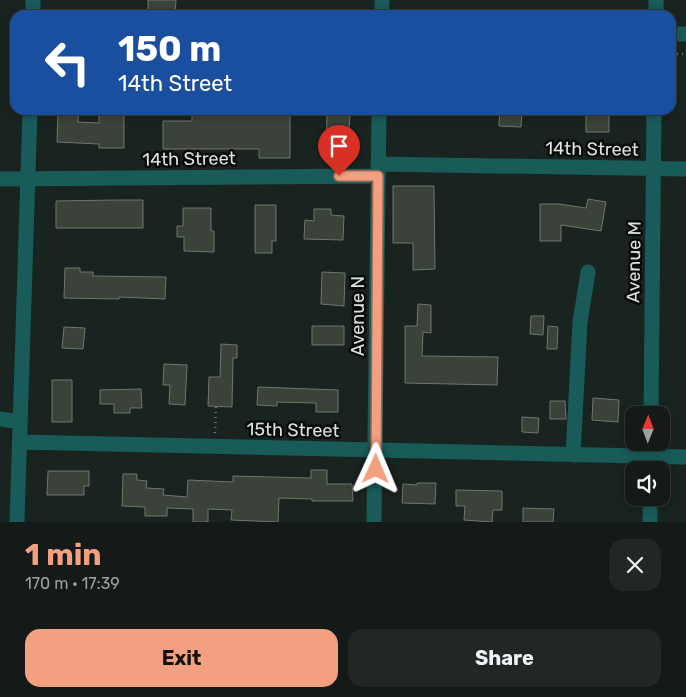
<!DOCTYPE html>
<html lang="en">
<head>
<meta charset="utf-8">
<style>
  body { margin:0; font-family:Rubik,sans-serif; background:#202724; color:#f1f3f6; height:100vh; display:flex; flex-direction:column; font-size:19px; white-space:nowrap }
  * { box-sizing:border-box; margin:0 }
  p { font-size:16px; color:#9da1a1 }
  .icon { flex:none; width:28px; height:28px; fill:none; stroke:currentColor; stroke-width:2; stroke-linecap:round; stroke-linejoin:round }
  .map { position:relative; height:522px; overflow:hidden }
  .side { display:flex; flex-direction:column; background:#131a17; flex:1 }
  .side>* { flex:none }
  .banner { position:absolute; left:10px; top:10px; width:666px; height:105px; border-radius:15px; box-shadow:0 2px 8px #0003,0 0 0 1px #323836; background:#1a4fa0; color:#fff; overflow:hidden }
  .needle { width:32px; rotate:1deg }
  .buttons { position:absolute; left:625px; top:406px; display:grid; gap:10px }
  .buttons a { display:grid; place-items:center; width:45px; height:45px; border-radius:10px; background:#131a17; box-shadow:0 2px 8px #0003,0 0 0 1px #323836; font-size:25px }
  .pin { position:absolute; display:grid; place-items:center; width:42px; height:42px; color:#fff; margin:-51px -21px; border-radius:50% 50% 50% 0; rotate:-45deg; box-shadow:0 0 5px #0007 }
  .pin .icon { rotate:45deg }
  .me { position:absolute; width:55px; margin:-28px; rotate:1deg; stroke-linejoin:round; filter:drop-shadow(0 0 4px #0008) }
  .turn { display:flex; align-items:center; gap:18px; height:105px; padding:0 25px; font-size:22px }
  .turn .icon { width:65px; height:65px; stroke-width:2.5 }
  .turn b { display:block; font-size:35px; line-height:42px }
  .round { display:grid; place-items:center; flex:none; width:52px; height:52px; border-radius:15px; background:#202724 }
  .summary { display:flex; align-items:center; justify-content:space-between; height:85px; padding:0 25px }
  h1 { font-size:30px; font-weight:700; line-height:38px; color:#f2a080 }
  .primary-button { display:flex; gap:10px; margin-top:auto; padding:10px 25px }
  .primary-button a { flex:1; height:58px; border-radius:15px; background:#f2a080; color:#111; font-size:20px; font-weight:700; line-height:58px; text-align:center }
  .primary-button a+a { background:#202724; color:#f1f3f6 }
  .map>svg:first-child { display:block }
</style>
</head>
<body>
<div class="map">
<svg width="686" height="522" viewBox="0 0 686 522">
  <rect width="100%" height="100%" fill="#19231f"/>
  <!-- building -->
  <path fill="#3b423a" stroke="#6e766d" d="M148,0H176L175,15H148Z
    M58,110H79L78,122L99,123V114H124V148H99V144L57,142Z
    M192,110H290V158H259V149H163V121H192Z
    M500,110H522L521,127L499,126Z
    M586,110H609V132H586Z
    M327,114L350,115L348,147L326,146Z
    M393,186H434L435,269L413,270V243H393Z
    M588,199L606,202L601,231L561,225V241H540V204H559L586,208Z
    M116,200H143V228H56V201Z
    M255,205H276V241H272V253H255Z
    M183,208H211V231H214V252L184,251V237H177V226H183Z
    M314,209H331V215L344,216L343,240L304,239L305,220L314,221Z
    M65,268H80V272H93V276L166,277L165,299L119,297V299L64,298Z
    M322,272L345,273L344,306L321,304Z
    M418,304L431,305V333L423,332L422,356L498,357L497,385L405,383V326H417Z
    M531,316H544L543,335L530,334Z
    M312,326H344V345H312Z
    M548,326L558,327L557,349H547Z
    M64,327L85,328L83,349L62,348Z
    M221,344L237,345V358H233L232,407L208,406L209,377H220Z
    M164,364L187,365L185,405L169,404L170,385H163Z
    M52,380H72V422H52Z
    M258,387L338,390V412H316V403L277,402V406L257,405Z
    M141,389L142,408H130V413H114V404H100V390Z
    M593,398L619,400L618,422L592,420Z
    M550,401H565L566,419H550Z
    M522,417L539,418L538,433L522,432Z
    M311,470H327V484H352L353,501H312V499L279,498L278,522L231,520L232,510L208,509V522H193V509L167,508V516H145V507L122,506L123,474H137V480L147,481L146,488L164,489L163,495L187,497L188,480L233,482V476L311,478Z
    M48,471H89V486H84V495H47Z
    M417,483H436L435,504L402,503L403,484L417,485Z
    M456,490L502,491V510H493L492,522L464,520L465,506H456Z
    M523,508L554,509L553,522H523Z"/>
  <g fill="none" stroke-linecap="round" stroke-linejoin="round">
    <!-- path -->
    <path stroke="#6b7470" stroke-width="2.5" stroke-dasharray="1 4" stroke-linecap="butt" d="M677,54H686
      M215,433L216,407"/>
    <!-- minor -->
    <path stroke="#185b59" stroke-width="15" d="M33,15V0
      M382,15V0
      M656,15V0
      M671,34H686
      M378,164L686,169
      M0,179L378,176
      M651,415L654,110
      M0,419L19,422
      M19,442L686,457
      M573,455L580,322L588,272
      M650,470L651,442
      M17,522L30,110
      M374,522L379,110
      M650,522V498"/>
  </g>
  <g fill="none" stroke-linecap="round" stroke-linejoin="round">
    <defs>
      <path id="route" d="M339,176H378L376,469"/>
    </defs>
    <!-- route casing -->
    <use href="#route" stroke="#9d6853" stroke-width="12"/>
    <!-- route -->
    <use href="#route" stroke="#f2a080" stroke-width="9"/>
  </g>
  <g text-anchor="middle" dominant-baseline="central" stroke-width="5" stroke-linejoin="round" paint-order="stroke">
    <!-- street labels -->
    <g font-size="18" fill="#dbe2df" stroke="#070b0a">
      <text transform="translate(592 149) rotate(1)">14th Street</text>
      <text transform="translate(189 159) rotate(-1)">14th Street</text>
      <text transform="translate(634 262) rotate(-89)">Avenue M</text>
      <text transform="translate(358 316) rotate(-90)">Avenue N</text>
      <text transform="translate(293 430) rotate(1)">15th Street</text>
    </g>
  </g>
</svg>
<div class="buttons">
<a><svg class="needle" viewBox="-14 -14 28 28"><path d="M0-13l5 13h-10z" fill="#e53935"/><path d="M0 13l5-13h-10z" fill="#9da1a1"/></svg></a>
<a><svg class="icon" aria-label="sound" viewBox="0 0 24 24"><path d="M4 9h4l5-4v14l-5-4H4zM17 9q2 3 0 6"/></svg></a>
</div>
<div class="pin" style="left:339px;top:176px;background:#d93025"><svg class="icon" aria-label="arrive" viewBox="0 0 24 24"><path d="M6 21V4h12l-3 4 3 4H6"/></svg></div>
<svg class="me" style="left:376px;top:469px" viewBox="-20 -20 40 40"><path d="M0-17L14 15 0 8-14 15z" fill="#f2a080" stroke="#fff" stroke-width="4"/></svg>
<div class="banner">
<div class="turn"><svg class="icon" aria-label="left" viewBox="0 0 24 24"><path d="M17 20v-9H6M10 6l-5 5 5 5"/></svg><div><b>150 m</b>14th Street</div></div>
</div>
</div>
<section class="side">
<div class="summary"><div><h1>1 min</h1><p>170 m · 17:39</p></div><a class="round"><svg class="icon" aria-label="close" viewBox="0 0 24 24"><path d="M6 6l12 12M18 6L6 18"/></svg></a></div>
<div class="primary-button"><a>Exit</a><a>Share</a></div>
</section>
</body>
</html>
